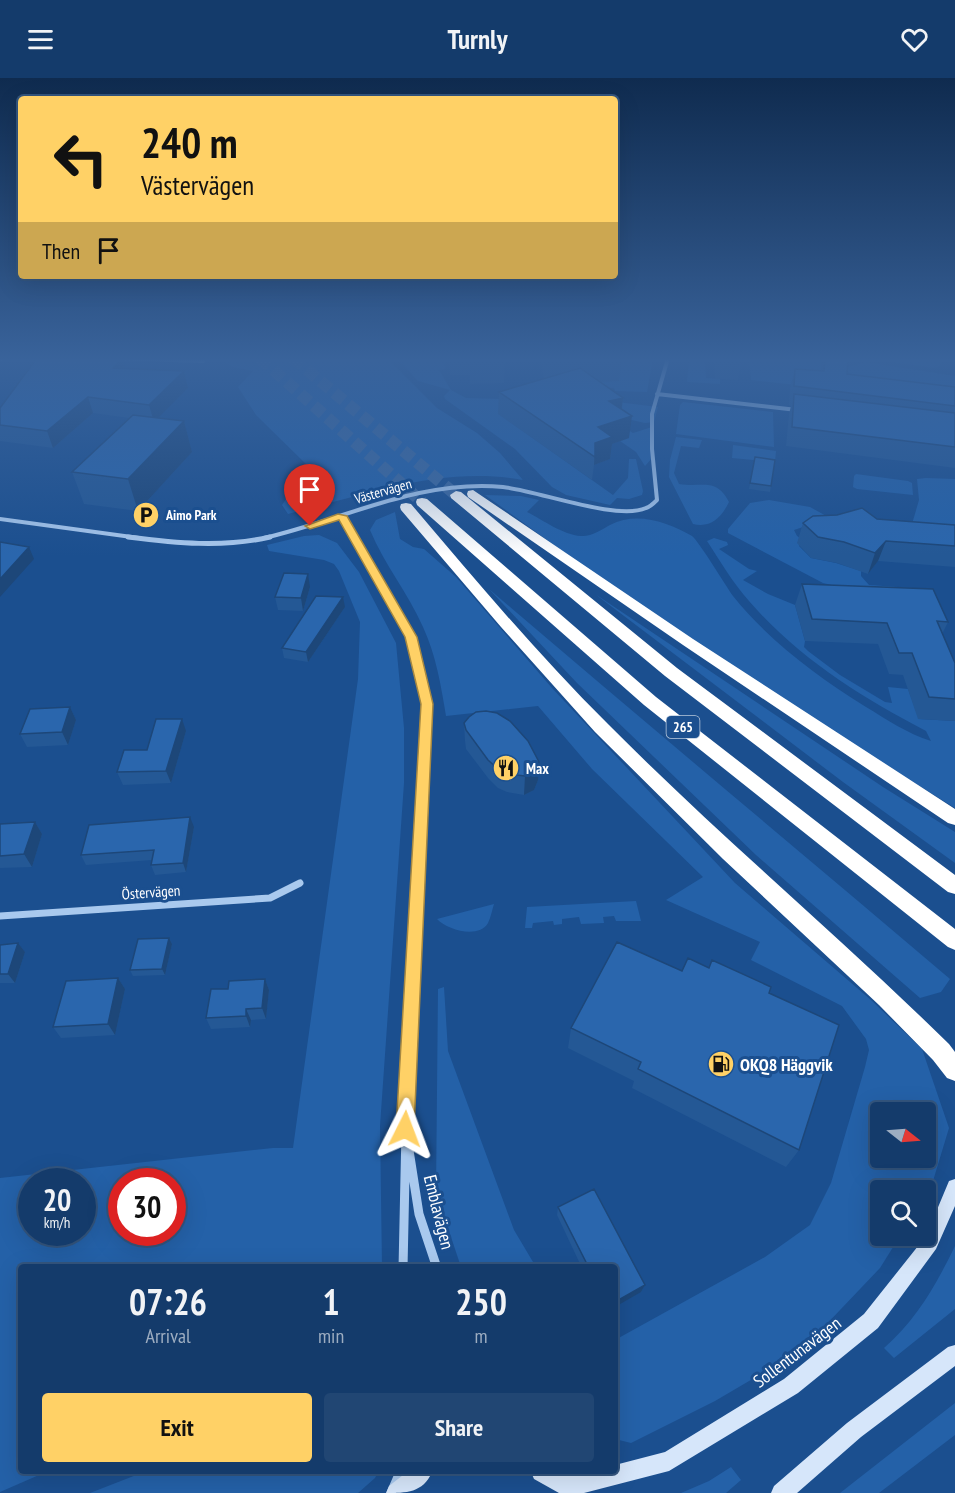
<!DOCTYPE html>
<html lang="en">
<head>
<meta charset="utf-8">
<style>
  body { margin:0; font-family:"PT Sans Narrow",sans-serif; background:#214673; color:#f1f3f6; height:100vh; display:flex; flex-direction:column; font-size:22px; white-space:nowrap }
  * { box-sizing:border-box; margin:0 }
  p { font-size:20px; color:#9dadc1 }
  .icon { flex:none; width:33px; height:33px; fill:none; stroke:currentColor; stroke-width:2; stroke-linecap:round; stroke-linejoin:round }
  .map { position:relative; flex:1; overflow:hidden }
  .details { position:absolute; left:18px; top:1186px; width:600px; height:210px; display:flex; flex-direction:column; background:#143b6b; border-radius:6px; box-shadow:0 6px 24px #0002,0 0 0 2px #33557e }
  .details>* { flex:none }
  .top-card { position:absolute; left:18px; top:18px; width:600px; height:183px; border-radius:6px; box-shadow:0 6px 24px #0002,0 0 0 2px #33557e; background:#ffd166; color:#111; overflow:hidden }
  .needle { width:39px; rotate:107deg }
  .buttons { position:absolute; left:870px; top:1024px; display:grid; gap:12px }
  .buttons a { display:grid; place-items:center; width:66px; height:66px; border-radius:6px; background:#143b6b; box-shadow:0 6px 24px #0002,0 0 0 2px #33557e; font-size:30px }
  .speed { position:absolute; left:18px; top:1090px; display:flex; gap:12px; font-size:30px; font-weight:700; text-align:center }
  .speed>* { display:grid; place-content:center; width:78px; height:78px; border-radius:50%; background:#143b6b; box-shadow:0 6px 24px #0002,0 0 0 2px #33557e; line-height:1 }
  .speed small { font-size:15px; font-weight:400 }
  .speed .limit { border:9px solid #d22; background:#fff; color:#111 }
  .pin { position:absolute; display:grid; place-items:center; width:51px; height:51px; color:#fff; margin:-62px -26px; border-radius:50% 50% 50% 0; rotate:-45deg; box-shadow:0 0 6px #0007 }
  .pin .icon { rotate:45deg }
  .me { position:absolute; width:66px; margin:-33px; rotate:3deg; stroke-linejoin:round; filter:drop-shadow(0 0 4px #0008) }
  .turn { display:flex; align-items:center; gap:21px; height:126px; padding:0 24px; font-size:27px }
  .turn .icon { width:78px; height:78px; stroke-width:2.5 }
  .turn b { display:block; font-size:42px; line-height:51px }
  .then { display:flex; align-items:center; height:57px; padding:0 24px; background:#0003; gap:12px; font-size:22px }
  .eta { display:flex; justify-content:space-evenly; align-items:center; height:102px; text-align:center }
  .eta b { font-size:36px; font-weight:600; line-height:42px }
  .button { display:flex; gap:12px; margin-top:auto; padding:12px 24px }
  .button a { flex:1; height:69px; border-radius:6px; background:#ffd166; color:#111; font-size:24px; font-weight:600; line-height:69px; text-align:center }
  .button a+a { background:#214673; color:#f1f3f6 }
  header { display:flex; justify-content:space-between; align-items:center; height:78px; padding:0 24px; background:#143b6b; font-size:27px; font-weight:600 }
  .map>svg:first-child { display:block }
</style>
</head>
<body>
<header><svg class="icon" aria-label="menu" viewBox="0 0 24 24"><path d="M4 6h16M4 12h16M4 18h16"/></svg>Turnly<svg class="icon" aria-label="heart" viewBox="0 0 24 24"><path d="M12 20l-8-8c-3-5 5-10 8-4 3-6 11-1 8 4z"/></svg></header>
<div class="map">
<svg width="955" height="1415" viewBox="0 0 955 1415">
  <rect width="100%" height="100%" fill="#1b4f8f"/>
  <!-- green -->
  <path fill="#2461a8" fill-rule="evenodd" d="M219,280H387L437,330L477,355L500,375L523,402C444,387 364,417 288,436L282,427L308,388L256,337L238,309L253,293L233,289Z
    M397,280H444L445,291L439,292L451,312L466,320L617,324L658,329L654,344L645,345L627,341L618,346L633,355L652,349L653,379L645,388L636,374L620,363L629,359L499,336L613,417L628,400L629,381H636L643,413L642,417L629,421L617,420L610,427L566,417L552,409L515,371L445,321L444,318L450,312L418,303Z
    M599,280H653L647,314L615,313L614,310L596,309Z
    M689,280H705L706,300L720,301V306L687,304Z
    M749,280H799L821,283V293L814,309L751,302Z
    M863,280H941L940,288L934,290Z
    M866,284L955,298V326L847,296L848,289Z
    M683,324L773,334L774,369L676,356L680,327Z
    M676,359L702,362L699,370L681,368L674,395L679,406C702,410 716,399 729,424C721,440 711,450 693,446L669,399L670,382Z
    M733,367L776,373L775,384L732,380Z
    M856,396L908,403L912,405L913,417L857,411L853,409L854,398Z
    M926,400L955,401V459L912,446L919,422L917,401Z
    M485,417L521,418L539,422L527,434C543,442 563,457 581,458C591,459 601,452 610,447C637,433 667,444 692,458C698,462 726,508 733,518C770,564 817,598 866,629C886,641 908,656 931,663L926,653C861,619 798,580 749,523C733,505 720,483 707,463L714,460L727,464L728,467L719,471L749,491L757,493L743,502L768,516L795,527L805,563L804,569L808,573L840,597L885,624L892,625L888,609L908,611L919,641L955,643V730L688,564Z
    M769,422L810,429L830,440L794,452L797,458L802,461L799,468L811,480L836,485L861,493V498L869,507L913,510L914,513L840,509L823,505L728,455V451L750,425Z
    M395,434L400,461L413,469L424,471L456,499L552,610L735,805L871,922L922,971L949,1050L933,1103L926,1115V1113H880V1158H900L880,1190L802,1272L715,1323L631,1365L615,1361V1262L765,1179L810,1147L831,1105L865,989L869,972L866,961L842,928L751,882L760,864L666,822L703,799L592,691L538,628L446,638C441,608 436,577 423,549C408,515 384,486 370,452L376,442ZM880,1035H926V1080H880Z
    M319,457L337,465L359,494L396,565L404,650V705L380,1048L382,1189L21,1190V1394H46L0,1414V1100L273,1070H293L358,601L360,544L339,493L334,486L324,482L269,473L267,467L304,458ZM32,1104H82V1155H32ZM122,1104H172V1155H122Z
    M489,511C642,642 797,771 950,901L941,914L920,920L756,777L577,605Z
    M595,516L883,709L955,754V785L843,704Z
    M636,823L641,843H616L614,838L603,839L604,845L581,846L579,839L562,841V846L554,847L553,843L533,845L532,850H525L527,829Z
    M494,826C492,832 491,839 488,845C479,861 447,852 437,841Z
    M444,909L448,973L514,1152L536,1189H461L436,1114L438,911Z
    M955,1168V1231L894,1280L884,1270C917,1241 936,1207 955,1168Z
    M955,1325V1357L879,1415H840Z
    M731,1389L741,1402L726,1415H681L709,1403Z
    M144,1394H378L375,1400L358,1415H90Z"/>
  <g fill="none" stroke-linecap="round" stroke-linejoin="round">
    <!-- highway-tunnel -->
    <path stroke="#3d69a0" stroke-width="12" stroke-dasharray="12 6" stroke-linecap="butt" d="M260,280L422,424
      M293,280L456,417"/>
    <!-- street-far3 -->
    <path stroke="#a9c9ee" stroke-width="4" d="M109,280L203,283
      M0,281L4,280
      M657,316L797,332
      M342,438L355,460
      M0,441L139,460
      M264,460C343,442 419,401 503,409C539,413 617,443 646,430C650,429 654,425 657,422L652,371V336L668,280"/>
    <!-- street-far2 -->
    <path stroke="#a9c9ee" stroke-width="5" d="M128,459C175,465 223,470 270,459
      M354,459L411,559L427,626L423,697"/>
    <!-- street-far1 -->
    <path stroke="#a9c9ee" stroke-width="7" d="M0,838L270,820L300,805
      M407,1007L423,695"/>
    <!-- street -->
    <path stroke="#a9c9ee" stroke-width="9" d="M408,1066L419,1136L437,1190
      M403,1190L407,1006
      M391,1415L400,1394"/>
    <!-- secondary -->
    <path fill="#d6e6fa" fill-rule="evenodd" d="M955,1101V1128L936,1171L878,1250L798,1315L669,1393L584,1415H559L534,1401L531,1394H560L569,1398L589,1394H615V1387L665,1374L784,1301L864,1236L926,1158L949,1103Z
      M955,1267V1288L861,1359L797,1415H771L774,1408L847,1345L948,1269Z
      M407,1394H432C423,1415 406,1415 386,1415L389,1408Z"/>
    <!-- highway -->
    <path fill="#fff" fill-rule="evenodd" d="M473,412L693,561L955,731V747L948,745L683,567L468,419L467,416L468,413Z
      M456,413L461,414L677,590L955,797V816L948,814L665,598L451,420L450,417Z
      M422,420L427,421L656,619L955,851V872L948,869L644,627L417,427L416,424L417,421Z
      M406,425L411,426C475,501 538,577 608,646C718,757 838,857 949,966L955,974V1003L947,1000L933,982L879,927L723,781L595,654L501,549L401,432L400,429L401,426Z"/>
  </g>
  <!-- wall -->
  <path fill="#245895" d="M449,280H505L504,305L470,306V297H450Z
    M540,280H622L619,303L600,304L623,320L622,331L629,360L612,366L610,381L594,387L592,402L498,336L499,314L544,301Z
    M714,280H742L738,302L715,301Z
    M822,280H848L847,296L955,309V390L786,368L789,336L791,328L789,327L790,310L795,291L821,293Z
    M126,291L184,293L188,310L157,340L184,343L192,374L138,433L84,426L72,394L129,340L93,335L53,370L0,363V330Z
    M755,379L771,408L770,414L749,411Z
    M877,441L955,447V489L878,483L868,496L837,485L811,480L797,465L803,445Z
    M802,506L948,544L942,556L955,585V643L918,641L903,597L889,596L878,566L805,563L795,527Z
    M310,509L303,533L278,532L275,519Z
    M345,529L308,584L284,580L282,570Z
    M70,629L76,642L68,667L27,669L20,656Z
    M464,645L538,702L534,712L524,717L507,714L498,710L488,700L466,671L465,663Z
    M186,653L171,705L123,707L117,694L147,672Z
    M35,744L42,756L32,789L0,790V746Z
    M194,749L186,794L155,797L151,787L152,782L86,787L81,777Z
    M169,860L172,866L165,897L133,898L130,892Z
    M18,865L25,874L15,905H0V867Z
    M682,893L769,915L799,1072L786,1089L632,1010L634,1003L568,970L571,950Z
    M118,900L125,911L115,957L61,960L53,949Z
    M265,901L269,912L266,941L251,942L250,949L211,951L206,940L228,911Z
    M558,1129L645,1207L641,1214L615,1190H582L557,1137Z"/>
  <!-- shaded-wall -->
  <path fill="#1d4779" d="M122,280L127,296L113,290Z
    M184,293L188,310L154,344L149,327Z
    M88,319L93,335L53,370L47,353Z
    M623,320L620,341L609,323Z
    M632,338L629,360L612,366L610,381L594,387L595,365L598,349Z
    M184,343L192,374L138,433L128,401Z
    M886,463L878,483L868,496L875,475Z
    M29,469L34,481L0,519V501Z
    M308,496L310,509L303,533L301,520Z
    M343,519L345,529L308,584L306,574Z
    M70,629L76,642L68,667L62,654Z
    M182,641L186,653L171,705L166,693Z
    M539,684L538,702L534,712L524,717L525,698Z
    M190,739L194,749L186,794L183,785Z
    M35,744L42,756L32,789L24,776Z
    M169,860L172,866L165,897L162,891Z
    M18,865L25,874L15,905L8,896Z
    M118,900L125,911L115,957L108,946Z
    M265,901L269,912L266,941L262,930Z
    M246,931L251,942L250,949L246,938Z
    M645,1207L641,1214L615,1229V1224Z"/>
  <!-- building -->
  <path fill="#2a66ad" stroke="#1d4779" stroke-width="1.5" d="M37,280H122L113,290L184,293L149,327L88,319L47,353L0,347V330Z
    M825,280H848L847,296L955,309V328L794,308L795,291L824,293Z
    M580,290L623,320L609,323L632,338L598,349L612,359L595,365V379L499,314Z
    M794,316L955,335V369L792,349Z
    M133,337L184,343L128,401L72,394Z
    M755,379L775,382L771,408L750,405Z
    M862,430L877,441L955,447V468L886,463L875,475L844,464L818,459L803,445L813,438L837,437Z
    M0,464L29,469L0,501Z
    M284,495L308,496L301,520L275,519Z
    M802,506L933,511L948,544L937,543L955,585V621L929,619L912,575H899L887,545L812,541Z
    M316,518L343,519L306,574L282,570Z
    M70,629L62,654L20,656L30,631Z
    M486,633L497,635L510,643L528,663L539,684L535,693L525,698L508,696L498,691L488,682L466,652L464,645L469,639L476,634Z
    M156,641H182L166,693L117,694L124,672H147Z
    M190,739L183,785L151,787L154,772L81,777L89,747Z
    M35,744L24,776L0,778V746Z
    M169,860L162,891L130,892L138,861Z
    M617,864L682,893L688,880L709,890L712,882L771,909L769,915L839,947L799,1072L638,991L641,984L571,950Z
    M18,865L8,896H0V867Z
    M118,900L108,946L53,949L66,903Z
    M265,901L262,930L246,931V938L206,940L211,911H228L229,903Z
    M594,1111L645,1207L615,1224V1190H589L558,1129Z"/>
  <!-- sky -->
  <linearGradient id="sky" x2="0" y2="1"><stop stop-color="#0f2b4f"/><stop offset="0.59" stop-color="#39639b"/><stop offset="1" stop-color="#39639b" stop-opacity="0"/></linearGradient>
  <rect width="955" height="478" fill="url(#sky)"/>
  <!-- route -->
  <path fill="#ffd166" stroke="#a68842" stroke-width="1.5" d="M338,436L347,438L417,559L433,626L414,1051L411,1057L405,1060L399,1057L396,1051L421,626L405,559L339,442L310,451L305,448Z"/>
  <!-- icons -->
  <defs>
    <symbol id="parking-disc" viewBox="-11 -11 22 22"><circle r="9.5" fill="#ffd166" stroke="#1b4f8f"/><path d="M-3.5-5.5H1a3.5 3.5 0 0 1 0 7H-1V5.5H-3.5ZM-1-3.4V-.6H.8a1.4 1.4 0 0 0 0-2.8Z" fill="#111"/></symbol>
    <symbol id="restaurant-disc" viewBox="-11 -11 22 22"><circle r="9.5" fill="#ffd166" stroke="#1b4f8f"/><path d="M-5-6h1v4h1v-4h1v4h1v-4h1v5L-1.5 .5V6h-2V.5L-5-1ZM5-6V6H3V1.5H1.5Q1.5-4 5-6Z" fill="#111"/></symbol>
    <symbol id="fuel-disc" viewBox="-11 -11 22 22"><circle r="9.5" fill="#ffd166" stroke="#1b4f8f"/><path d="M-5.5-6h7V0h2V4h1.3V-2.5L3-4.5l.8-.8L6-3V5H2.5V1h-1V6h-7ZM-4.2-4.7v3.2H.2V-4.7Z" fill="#111"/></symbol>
  </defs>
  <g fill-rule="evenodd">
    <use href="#parking-disc" x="131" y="422" width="30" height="30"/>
    <use href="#restaurant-disc" x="491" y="675" width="30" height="30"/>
    <use href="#fuel-disc" x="706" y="971" width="30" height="30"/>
  </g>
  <g text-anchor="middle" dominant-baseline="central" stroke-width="6" stroke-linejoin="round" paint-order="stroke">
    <!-- far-street labels -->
    <g font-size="14" fill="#fff" stroke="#1b4f8f">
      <text transform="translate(383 413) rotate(-16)">Västervägen</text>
    </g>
    <!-- far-poi labels -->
    <g font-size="14" font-weight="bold" fill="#fff" stroke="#1b4f8f" text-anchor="start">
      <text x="166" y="437">Aimo Park</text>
    </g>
    <!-- shield labels -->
    <rect fill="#1b4f8f" stroke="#bbcadd" stroke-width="1.5" x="666.5" y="638" width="33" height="22" rx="4.5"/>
    <g font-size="14" font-weight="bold" fill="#fff">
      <text x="683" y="649">265</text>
    </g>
    <!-- poi labels -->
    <g font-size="15" font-weight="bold" fill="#fff" stroke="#1b4f8f" text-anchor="start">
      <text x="526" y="690">Max</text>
    </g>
    <!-- street labels -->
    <g font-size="15" fill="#fff" stroke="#1b4f8f">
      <text transform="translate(151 814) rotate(-4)">Östervägen</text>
    </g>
    <!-- near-poi labels -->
    <g font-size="18" font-weight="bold" fill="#fff" stroke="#1b4f8f" text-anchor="start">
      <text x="740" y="986">OKQ8 Häggvik</text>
    </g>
    <!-- near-street labels -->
    <g font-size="18" fill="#fff" stroke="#1b4f8f">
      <text transform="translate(439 1134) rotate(76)">Emblavägen</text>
      <text transform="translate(797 1274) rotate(-37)">Sollentunavägen</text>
    </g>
  </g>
</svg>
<div class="buttons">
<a><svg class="needle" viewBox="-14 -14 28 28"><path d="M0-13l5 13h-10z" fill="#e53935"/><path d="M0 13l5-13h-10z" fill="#9dadc1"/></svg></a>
<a><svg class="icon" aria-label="search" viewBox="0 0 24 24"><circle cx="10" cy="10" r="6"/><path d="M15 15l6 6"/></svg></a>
</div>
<div class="speed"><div>20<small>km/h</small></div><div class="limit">30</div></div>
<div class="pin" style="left:310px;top:448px;background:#d93025"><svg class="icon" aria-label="arrive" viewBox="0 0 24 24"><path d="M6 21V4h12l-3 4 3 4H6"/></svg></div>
<svg class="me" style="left:405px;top:1051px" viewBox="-20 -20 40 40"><path d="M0-17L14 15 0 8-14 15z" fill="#ffd166" stroke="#fff" stroke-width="4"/></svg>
<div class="top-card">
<div class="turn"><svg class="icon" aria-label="left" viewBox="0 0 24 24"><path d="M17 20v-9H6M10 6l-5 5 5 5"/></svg><div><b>240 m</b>Västervägen</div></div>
<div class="then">Then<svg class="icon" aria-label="arrive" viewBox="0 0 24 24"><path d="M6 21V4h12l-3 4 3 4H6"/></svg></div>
</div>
<section class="details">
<div class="eta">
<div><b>07:26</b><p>Arrival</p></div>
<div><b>1</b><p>min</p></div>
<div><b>250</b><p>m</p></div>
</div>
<div class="button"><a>Exit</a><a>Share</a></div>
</section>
</div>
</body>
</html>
